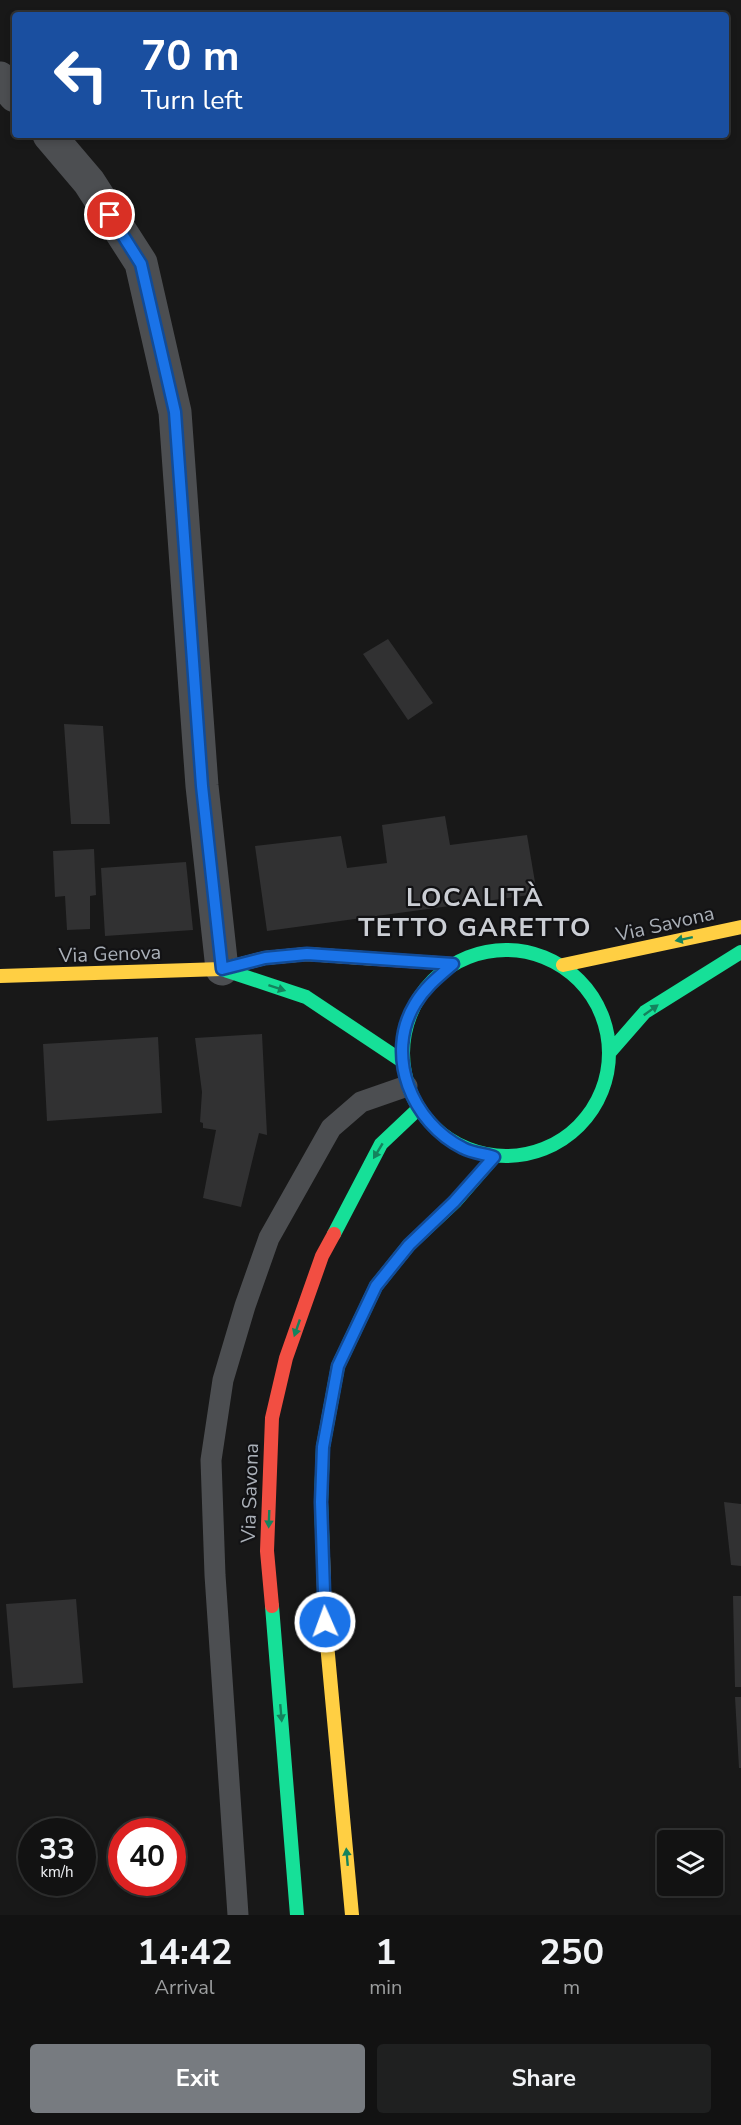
<!DOCTYPE html>
<html lang="en">
<head>
<meta charset="utf-8">
<style>
  body { margin:0; font-family:"Nunito Sans",sans-serif; background:#1f2020; color:#f1f3f6; height:100vh; display:flex; flex-direction:column; font-size:22px; white-space:nowrap }
  * { box-sizing:border-box; margin:0 }
  p { font-size:20px; color:#9c9e9f }
  .icon { flex:none; width:33px; height:33px; fill:none; stroke:currentColor; stroke-width:2; stroke-linecap:round; stroke-linejoin:round }
  .map { position:relative; height:1915px; overflow:hidden }
  .sheet { display:flex; flex-direction:column; background:#121212; flex:1 }
  .sheet>* { flex:none }
  .banner { position:absolute; left:12px; top:12px; width:717px; height:126px; border-radius:6px; box-shadow:0 3px 9px #0003,0 0 0 2px #313232; background:#1a4fa0; color:#fff; overflow:hidden }
  .controls { position:absolute; left:657px; top:1830px; display:grid; gap:12px }
  .controls a { display:grid; place-items:center; width:66px; height:66px; border-radius:6px; background:#121212; box-shadow:0 3px 9px #0003,0 0 0 2px #313232; font-size:30px }
  .speed { position:absolute; left:18px; top:1818px; display:flex; gap:12px; font-size:30px; font-weight:700; text-align:center }
  .speed>* { display:grid; place-content:center; width:78px; height:78px; border-radius:50%; background:#121212; box-shadow:0 3px 9px #0003,0 0 0 2px #313232; line-height:1 }
  .speed small { font-size:15px; font-weight:400 }
  .speed .limit { border:9px solid #d22; background:#fff; color:#111 }
  .pin { position:absolute; display:grid; place-items:center; width:51px; height:51px; color:#fff; margin:-26px; border:3px solid #fff; border-radius:50%; box-shadow:0 2px 6px #0007 }
  .me { position:absolute; width:66px; margin:-33px; rotate:358deg; stroke-linejoin:round; filter:drop-shadow(0 0 4px #0008) }
  .turn { display:flex; align-items:center; gap:21px; height:126px; padding:0 30px; font-size:27px }
  .turn .icon { width:78px; height:78px; stroke-width:2.5 }
  .turn b { display:block; font-size:42px; line-height:51px }
  .eta { display:flex; justify-content:space-evenly; align-items:center; height:102px; text-align:center }
  .eta b { font-size:36px; font-weight:700; line-height:42px }
  .button { display:flex; gap:12px; margin-top:auto; padding:12px 30px }
  .button a { flex:1; height:69px; border-radius:6px; background:#777b80; color:#fff; font-size:24px; font-weight:700; line-height:69px; text-align:center }
  .button a+a { background:#1f2020; color:#f1f3f6 }
  .map>svg:first-child { display:block }
</style>
</head>
<body>
<div class="map">
<svg width="741" height="1915" viewBox="0 0 741 1915">
  <rect width="100%" height="100%" fill="#181818"/>
  <!-- building -->
  <path fill="#313132" d="M388,639L433,703L408,720L363,654Z
    M64,724L103,726L110,824H71Z
    M445,816L450,845L527,835L537,894L267,931L255,846L341,836L347,868L387,863L382,825Z
    M94,849L96,895L90,896V929L67,930L65,896L55,897L53,851Z
    M186,862L193,930L105,936L101,868Z
    M262,1034L267,1135L259,1133L241,1207L203,1198L216,1130L203,1128V1123L200,1122L202,1092L195,1038Z
    M158,1037L162,1113L47,1121L43,1044Z
    M724,1502L741,1504V1566L731,1565Z
    M733,1596H741V1687H735Z
    M76,1599L83,1683L13,1688L6,1604Z
    M735,1697H741V1768H739Z"/>
  <g fill="none" stroke-linecap="round" stroke-linejoin="round">
    <!-- lane -->
    <path stroke="#4c4e51" stroke-width="21" d="M238,1915L215,1575L211,1460L223,1380L245,1306L269,1238L331,1128L361,1102L407,1086"/>
    <!-- street -->
    <path stroke="#4c4e51" stroke-width="33" d="M0,78L15,96
      M49,135L89,182L141,263L175,412L202,786L222,969"/>
    <!-- fast -->
    <path stroke="#16e098" stroke-width="14" d="M403 1053a103 103 0 1 1 206 0a103 103 0 1 1-206 0Z
      M222,969L306,997L402,1061
      M610,1052L645,1012L741,952
      M334,1234L381,1144L418,1109
      M323,1556L321,1502L323,1447L338,1366L376,1286L409,1245L455,1202L494,1157
      M272,1606L297,1915"/>
    <!-- slow -->
    <path stroke="#ffcf43" stroke-width="14" d="M563,965L741,927
      M0,976L222,969L265,958L307,954L377,959
      M323,1556L325,1622L352,1915"/>
    <!-- jam -->
    <path stroke="#f24e42" stroke-width="14" d="M377,959L453,964
      M272,1606L267,1551L272,1418L286,1358L322,1256L334,1234"/>
  </g>
  <!-- one-way arrows -->
  <defs><path id="oneway-solid" d="M-6-.8H1V-3.2L6.5 0L1 3.2V.8H-6Z" transform="scale(1.5)"/></defs>
  <g fill="#14835d">
    <use href="#oneway-solid" transform="translate(684 939) rotate(168)"/>
    <use href="#oneway-solid" transform="translate(277 988) rotate(18)"/>
    <use href="#oneway-solid" transform="translate(651 1010) rotate(-36)"/>
    <use href="#oneway-solid" transform="translate(378 1151) rotate(121)"/>
    <use href="#oneway-solid" transform="translate(297 1328) rotate(109)"/>
    <use href="#oneway-solid" transform="translate(269 1519) rotate(92)"/>
    <use href="#oneway-solid" transform="translate(281 1713) rotate(85)"/>
    <use href="#oneway-solid" transform="translate(347 1857) rotate(-95)"/>
  </g>
  <g fill="none" stroke-linecap="round" stroke-linejoin="round">
    <defs>
      <path id="route" d="M110,215L141,264L175,412L202,786L222,969L265,958L307,954L453,964C439,976 425,987 415,1004C384,1055 412,1123 463,1148C472,1153 485,1154 494,1157L454,1202L409,1245L376,1286L338,1366L323,1447L321,1502L325,1622"/>
    </defs>
    <!-- route casing -->
    <use href="#route" stroke="#114b97" stroke-width="15"/>
    <!-- route -->
    <use href="#route" stroke="#1a73e8" stroke-width="10"/>
  </g>
  <g text-anchor="middle" dominant-baseline="central" stroke-width="4.5" stroke-linejoin="round" paint-order="stroke">
    <!-- street labels -->
    <g font-size="20" fill="#aab0b8" stroke="#121214">
      <text transform="translate(665 924) rotate(-13)">Via Savona</text>
      <text transform="translate(110 954) rotate(-2)">Via Genova</text>
      <text transform="translate(250 1493) rotate(-88)">Via Savona</text>
    </g>
    <!-- district labels -->
    <g font-size="26" font-weight="bold" letter-spacing="1.5" fill="#cbced4" stroke="#121214">
      <text x="475" y="897">LOCALITÀ<tspan x="475" dy="30">TETTO GARETTO</tspan></text>
    </g>
  </g>
</svg>
<div class="controls">
<a><svg class="icon" aria-label="layers" viewBox="0 0 24 24"><path d="M12 4l9 5-9 5-9-5zM3 14l9 5 9-5"/></svg></a>
</div>
<div class="speed"><div>33<small>km/h</small></div><div class="limit">40</div></div>
<div class="pin" style="left:110px;top:215px;background:#d93025"><svg class="icon" aria-label="arrive" viewBox="0 0 24 24"><path d="M6 21V4h12l-3 4 3 4H6"/></svg></div>
<svg class="me" style="left:325px;top:1622px" viewBox="-20 -20 40 40"><circle r="17" fill="#1a73e8" stroke="#fff" stroke-width="3"/><path d="M0-11L8 9 0 5-8 9z" fill="#fff"/></svg>
<div class="banner">
<div class="turn"><svg class="icon" aria-label="left" viewBox="0 0 24 24"><path d="M17 20v-9H6M10 6l-5 5 5 5"/></svg><div><b>70 m</b>Turn left</div></div>
</div>
</div>
<section class="sheet">
<div class="eta">
<div><b>14:42</b><p>Arrival</p></div>
<div><b>1</b><p>min</p></div>
<div><b>250</b><p>m</p></div>
</div>
<div class="button"><a>Exit</a><a>Share</a></div>
</section>
</body>
</html>
